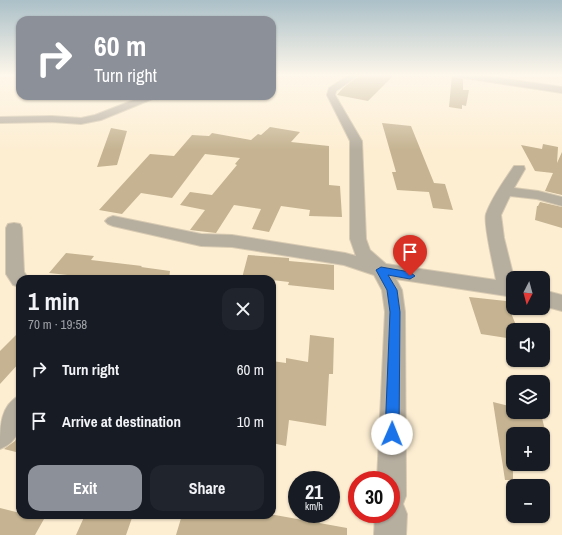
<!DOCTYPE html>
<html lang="en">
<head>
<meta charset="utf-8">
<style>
  body { margin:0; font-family:"Archivo Narrow",sans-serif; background:#20242c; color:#f1f3f6; height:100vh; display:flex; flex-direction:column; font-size:15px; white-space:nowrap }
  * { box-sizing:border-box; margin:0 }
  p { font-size:13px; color:#9ea1a6 }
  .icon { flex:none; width:22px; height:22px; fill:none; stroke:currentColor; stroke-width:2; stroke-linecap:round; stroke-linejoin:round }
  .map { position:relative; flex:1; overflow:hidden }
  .details { position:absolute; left:16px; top:275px; width:260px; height:244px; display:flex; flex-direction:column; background:#171b24; border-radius:12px; box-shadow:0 1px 3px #0004 }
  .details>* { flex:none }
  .banner { position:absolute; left:16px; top:16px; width:260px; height:84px; border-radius:12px; box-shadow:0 1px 3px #0004; background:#8c9099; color:#fff; overflow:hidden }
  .needle { width:26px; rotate:186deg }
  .controls { position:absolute; left:506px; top:271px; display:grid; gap:8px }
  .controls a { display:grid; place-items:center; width:44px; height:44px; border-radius:8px; background:#171b24; box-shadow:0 1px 3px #0004; font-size:20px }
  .speed { position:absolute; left:288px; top:471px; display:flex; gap:8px; font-size:20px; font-weight:700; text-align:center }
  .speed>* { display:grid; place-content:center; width:52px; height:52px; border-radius:50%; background:#171b24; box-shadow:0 1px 3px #0004; line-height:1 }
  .speed small { font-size:10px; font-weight:400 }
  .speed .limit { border:6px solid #d22; background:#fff; color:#111 }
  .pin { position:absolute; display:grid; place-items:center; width:34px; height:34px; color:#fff; margin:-41px -17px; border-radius:50% 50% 50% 0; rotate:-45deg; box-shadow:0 0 4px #0007 }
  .pin .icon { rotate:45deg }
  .me { position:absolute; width:44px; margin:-22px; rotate:1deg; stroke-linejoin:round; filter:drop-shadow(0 0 3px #0008) }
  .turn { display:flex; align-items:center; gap:14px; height:84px; padding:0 12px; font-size:18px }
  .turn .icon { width:52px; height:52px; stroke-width:2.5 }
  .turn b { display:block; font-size:28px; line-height:34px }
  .round { display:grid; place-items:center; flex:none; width:42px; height:42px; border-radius:12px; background:#20242c }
  .summary { display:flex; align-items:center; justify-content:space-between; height:68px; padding:0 12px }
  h1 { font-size:24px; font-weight:700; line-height:30px }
  .button { display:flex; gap:8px; margin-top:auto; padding:8px 12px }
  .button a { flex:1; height:46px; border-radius:12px; background:#8c9099; color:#fff; font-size:16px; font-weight:700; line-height:46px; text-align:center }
  .button a+a { background:#20242c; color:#f1f3f6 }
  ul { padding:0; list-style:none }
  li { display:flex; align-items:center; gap:12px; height:52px; padding:0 12px }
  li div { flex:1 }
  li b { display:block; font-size:15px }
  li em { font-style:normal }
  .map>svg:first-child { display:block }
</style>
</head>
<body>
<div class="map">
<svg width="562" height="535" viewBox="0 0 562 535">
  <rect width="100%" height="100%" fill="#fdeed2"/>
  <!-- building -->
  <path fill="#c5b391" d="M360,75H394L368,101L337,95L343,88Z
    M452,75L463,79V90H469L466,106L462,105V109L449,107Z
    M382,123L411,126L434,183L445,184L453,210L433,208L429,192L397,190L392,172H396Z
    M270,127L300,132L291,142L329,146V185L340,186L342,217L309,216L310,210L281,206L269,232L252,229L261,209L234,205L216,233L190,230L205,210L180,205L190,192L212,195L237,165L235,164L240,158L205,154L172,198L141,193L122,214L99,210L150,154L174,156L192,135L209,136L212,133L251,140L258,134L261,135Z
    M111,128L127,131L117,165L97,167Z
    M543,144L558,147L557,163L562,152V195L545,191L553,173L535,171L521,145L542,149Z
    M540,202L562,207V228L535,220L537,206H538Z
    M66,253L94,256L91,260L142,266L141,267L170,271L169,279H105L49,273Z
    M248,255L289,258V261L334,265V290L288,285L289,282L272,280V279L242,278Z
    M469,297L506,301L518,330H513V339L481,334Z
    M20,331V362L0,384V351Z
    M310,335L334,338L333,374H329L326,426L289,420L286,446L272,443V361L286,363V358L308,362Z
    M493,402L513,407V412H533L541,414L546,434H513V480H505Z
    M20,430V453L4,449L15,441Z
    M0,508L20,513V515H29L44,519L35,535H0Z
    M85,515H133L126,535H76Z
    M182,515H275L347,528V535H176Z"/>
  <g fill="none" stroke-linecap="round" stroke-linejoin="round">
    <defs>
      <path id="minor" d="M349,75H359L336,91L335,95L362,141L366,239L370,250L386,264L496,280C494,268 483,223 486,214C492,197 504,181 514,166H524L525,169L514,188L538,191L562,197V206L537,199L510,196L501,215L504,238L514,278L513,297L396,279L402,290L405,312L406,496L403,504L407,514L406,535H374L375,514H391V480H377L385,312L382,290L374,275L344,265L232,247L201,246L113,226L108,224L105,221L108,218L113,216L201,234L232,235L345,253L356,256L350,239V141L327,95L329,88Z
        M454,75H478L562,87V93L458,77Z
        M144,96H156L155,98L101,120L81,124L52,122L0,123V117L52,116L81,118L95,115Z
        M14,223L20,224L22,228L24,272L29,279H20V287L13,285L6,274V228L8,224Z
        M543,290L562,295V311L543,306Z
        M20,395C20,418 25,439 0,449C0,426 0,406 20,395Z"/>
    </defs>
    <!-- minor casing -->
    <use href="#minor" stroke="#d7cab1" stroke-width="2"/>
    <!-- minor -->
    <use href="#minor" fill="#b6ae9f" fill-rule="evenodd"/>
  </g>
  <!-- sky -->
  <linearGradient id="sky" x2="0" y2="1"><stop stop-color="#abc0c8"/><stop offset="0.5" stop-color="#fef7eb"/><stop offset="1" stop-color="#fef7eb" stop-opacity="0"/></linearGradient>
  <rect width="562" height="150" fill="url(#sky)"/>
  <!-- route -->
  <path fill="#1a73e8" stroke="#114b97" d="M381,267L410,272L415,276L410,279L388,275L397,290L400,312L399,434L397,439L392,441L387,439L385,434L390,312L387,290L376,270Z"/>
</svg>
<div class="controls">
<a><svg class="needle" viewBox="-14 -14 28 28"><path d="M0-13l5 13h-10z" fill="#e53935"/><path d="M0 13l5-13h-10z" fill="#9ea1a6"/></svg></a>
<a><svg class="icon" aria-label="sound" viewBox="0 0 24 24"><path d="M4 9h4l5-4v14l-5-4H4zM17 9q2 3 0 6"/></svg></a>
<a><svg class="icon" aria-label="layers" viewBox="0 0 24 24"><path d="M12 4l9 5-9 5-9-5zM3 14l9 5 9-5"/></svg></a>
<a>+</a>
<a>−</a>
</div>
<div class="speed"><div>21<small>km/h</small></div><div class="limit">30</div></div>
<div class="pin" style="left:410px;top:276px;background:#d93025"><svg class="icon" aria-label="arrive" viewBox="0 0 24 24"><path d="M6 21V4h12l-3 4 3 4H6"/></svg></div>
<svg class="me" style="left:392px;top:434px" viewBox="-20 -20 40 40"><circle r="19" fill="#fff"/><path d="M0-13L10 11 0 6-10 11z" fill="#1a73e8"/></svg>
<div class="banner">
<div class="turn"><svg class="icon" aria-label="right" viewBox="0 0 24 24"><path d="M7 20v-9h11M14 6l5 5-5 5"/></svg><div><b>60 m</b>Turn right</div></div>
</div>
<section class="details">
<div class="summary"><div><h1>1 min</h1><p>70 m · 19:58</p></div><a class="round"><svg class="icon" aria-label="close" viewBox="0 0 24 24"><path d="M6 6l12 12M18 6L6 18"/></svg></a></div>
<ul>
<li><svg class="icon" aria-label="right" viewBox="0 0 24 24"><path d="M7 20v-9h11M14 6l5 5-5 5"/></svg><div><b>Turn right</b></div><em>60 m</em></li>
<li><svg class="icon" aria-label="arrive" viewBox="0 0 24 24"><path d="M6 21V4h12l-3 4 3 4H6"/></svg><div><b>Arrive at destination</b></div><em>10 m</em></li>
</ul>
<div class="button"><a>Exit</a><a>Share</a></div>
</section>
</div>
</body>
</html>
